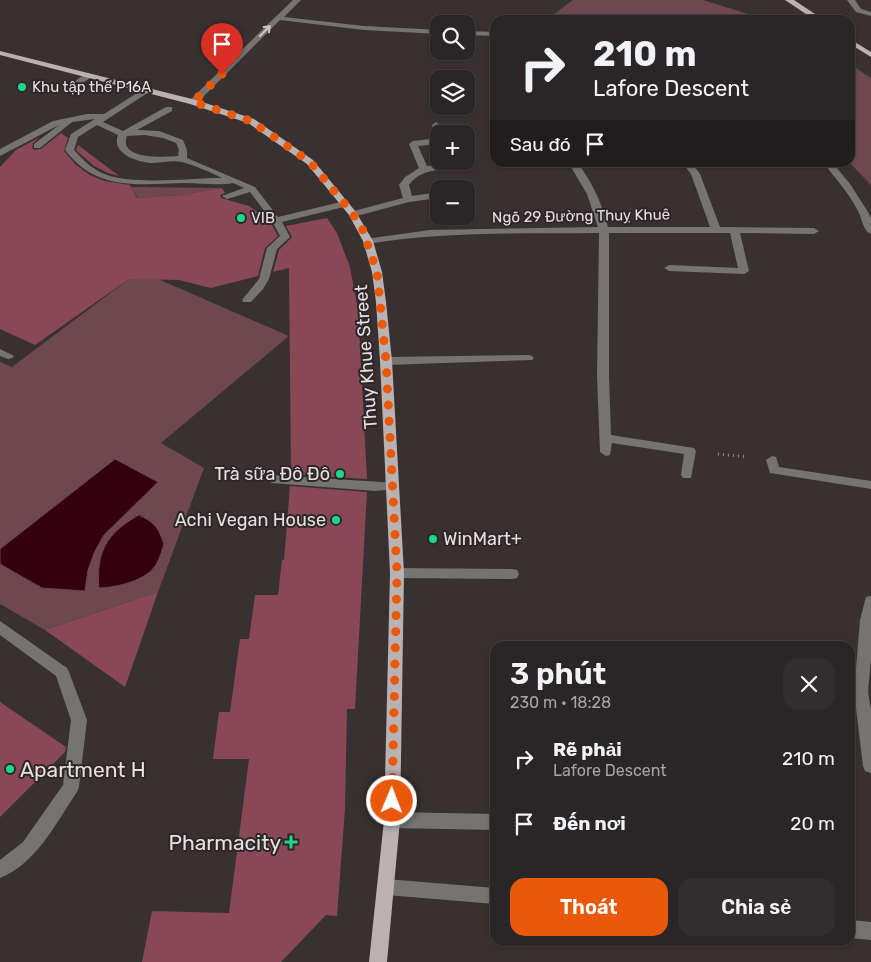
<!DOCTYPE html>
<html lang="vi">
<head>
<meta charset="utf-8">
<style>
  body { margin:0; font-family:Rubik,sans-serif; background:#322d2e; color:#f1f3f6; height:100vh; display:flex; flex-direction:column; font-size:19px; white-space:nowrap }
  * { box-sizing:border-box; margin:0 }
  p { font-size:16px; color:#a5a5a7 }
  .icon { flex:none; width:28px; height:28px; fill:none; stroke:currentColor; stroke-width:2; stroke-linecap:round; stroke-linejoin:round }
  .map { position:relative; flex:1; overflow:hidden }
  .details { position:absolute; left:490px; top:641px; width:365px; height:305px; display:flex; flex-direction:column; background:#2a2526; border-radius:15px; box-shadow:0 1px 4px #0004,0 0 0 1px #464243 }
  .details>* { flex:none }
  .banner { position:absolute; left:490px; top:15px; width:365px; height:152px; border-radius:15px; box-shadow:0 1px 4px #0004,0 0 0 1px #464243; background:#2a2526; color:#f1f3f6; overflow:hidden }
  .buttons { position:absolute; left:430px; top:15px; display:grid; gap:10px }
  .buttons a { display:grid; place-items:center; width:45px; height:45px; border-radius:10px; background:#2a2526; box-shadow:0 1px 4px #0004,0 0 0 1px #464243; font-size:25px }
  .pin { position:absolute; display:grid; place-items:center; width:42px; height:42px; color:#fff; margin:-51px -21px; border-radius:50% 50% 50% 0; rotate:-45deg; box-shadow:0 0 5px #0007 }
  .pin .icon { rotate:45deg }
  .me { position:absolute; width:55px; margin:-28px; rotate:1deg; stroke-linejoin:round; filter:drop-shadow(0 0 4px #0008) }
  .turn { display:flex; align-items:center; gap:18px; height:105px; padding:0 20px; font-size:22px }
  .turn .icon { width:65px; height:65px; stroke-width:2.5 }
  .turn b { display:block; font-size:35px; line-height:42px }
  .then { display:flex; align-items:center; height:48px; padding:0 20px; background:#0003; gap:10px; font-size:19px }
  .round { display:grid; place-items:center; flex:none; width:52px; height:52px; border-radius:15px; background:#322d2e }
  .overview { display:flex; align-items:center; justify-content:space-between; height:85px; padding:0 20px }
  h1 { font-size:30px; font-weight:600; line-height:38px }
  .action { display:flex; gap:10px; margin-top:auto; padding:10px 20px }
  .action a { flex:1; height:58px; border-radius:15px; background:#ea580c; color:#fff; font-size:20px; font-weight:600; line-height:58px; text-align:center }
  .action a+a { background:#322d2e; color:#f1f3f6 }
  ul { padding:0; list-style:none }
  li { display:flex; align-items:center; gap:15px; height:65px; padding:0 20px }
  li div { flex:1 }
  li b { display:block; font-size:19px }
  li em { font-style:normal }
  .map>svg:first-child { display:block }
</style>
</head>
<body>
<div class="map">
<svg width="871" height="962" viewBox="0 0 871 962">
  <rect width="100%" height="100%" fill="#383132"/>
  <!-- green -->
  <path fill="#6f484f" d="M573,0H703L767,20H546Z
    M850,64L871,78V185L850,163Z
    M131,187L222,188L181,195L138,198Z
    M129,279H158L289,336L161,443L204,468L158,592L45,630L0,604V362L12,367Z"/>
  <!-- water -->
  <path fill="#34000f" stroke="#69434e" d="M115,459L158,482L104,535L95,551L88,570L85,591L42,588L0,564V549Z
    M139,515C155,523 158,527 164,544C162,550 160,557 157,563C147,581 118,587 99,588C96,551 107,533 139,515Z"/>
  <!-- building -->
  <path fill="#894856" d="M61,133L68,138L64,151L76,165L90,175L104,181L130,185L137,198L181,195L222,188L225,193L220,195L221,198L249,206L269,220L278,236L265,248L258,276L211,288L179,280L129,279L35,345L0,329V167L16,150L40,137L33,143L32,148L34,150L41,149Z
    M78,145L119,176L108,173L94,166L76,150Z
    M327,218L337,233L350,267L358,310L367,479L291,474L289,268L273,272L279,250L292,237L286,226Z
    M290,486L367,492L355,709H347L345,808L337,916L326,915L281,962H142L152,911L229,913L249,759H213L219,712H230L240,639H249L255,595H278L282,560H284Z
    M158,592L125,687L45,630Z
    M0,702L66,747L65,752L0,817Z"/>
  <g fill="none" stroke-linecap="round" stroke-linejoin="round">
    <!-- path -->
    <path stroke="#928c8d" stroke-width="3" stroke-dasharray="1 4" stroke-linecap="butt" d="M718,454L747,457"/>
    <!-- minor -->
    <path fill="#767373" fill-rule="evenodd" d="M293,0H301L284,17L364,26L439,30V34L364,30L280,20L196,104H190V100Z
      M847,0H855L861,9L871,12V16L856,12Z
      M466,31L495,32V36L466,35Z
      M87,73L94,75L69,93H63V89Z
      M145,88L152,90L103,122L123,131L166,107H172V111L137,130L159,131L183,140L187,150V158L255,187L278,217L345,201L350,204L348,206L282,222L290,237L277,249L269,279L263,289L251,302H243L242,300L259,279L267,248L280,236L272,221L250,192L227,199L222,196L244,188L233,183C218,186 201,183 186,183C139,184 97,192 65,150L71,134L95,119L72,122L40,148H34V144L59,125L0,156V149L53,121L87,114H104ZM97,125L118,135C111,153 136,162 151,163C161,163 173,160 182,162C196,166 210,172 222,178C191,178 135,185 107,175C93,170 83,160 74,150L78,137ZM145,135L163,138L176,143L179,150L178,156C164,157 118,160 127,136Z
      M436,122L440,125L443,134H439V138L435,135L432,125Z
      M439,138V144L418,146L427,166L463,163L462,161H466V157L469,158L472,165L468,168C449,169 421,167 409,185L412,196L439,192V198L409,202L353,217L350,216V212L403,198L399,185L405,177L419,168L409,144L413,141Z
      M568,162H577C592,182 602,203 608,227H710L691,174L682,162H691L700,174L720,227L814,228L819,231L814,234L740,233L749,271L744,274L669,271L664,268L669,265L738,268L730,233H609V376L611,435L694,448L696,451L691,478H683L681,475L684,454L612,443L610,455L606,456L600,452L597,376L599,233C522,234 444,231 368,244L363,241L365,239L430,230L598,227L587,194Z
      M823,162H832L850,184L868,212L871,218V234C863,231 862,218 858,211C849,193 835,178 823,162Z
      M0,349L14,356L12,358L8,359L0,356Z
      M528,355L532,356L534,358L532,360L386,365L380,361L386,357Z
      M772,456L776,457L779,467L871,481V489L770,473L766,460Z
      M272,475L397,483L399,486L397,489L375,491L272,483L266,479Z
      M397,568L512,569L517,570L519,574L517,578L512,579L397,578L392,577L390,573L392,569Z
      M871,596V659L868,692L871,710V773L865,771L863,766L854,692L860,620L866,597Z
      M0,621L67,668L69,672L87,720L79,787L77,792C56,823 36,864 0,878V860L23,842L63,785L71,720L56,676L0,635Z
      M392,812L495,814V830L392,828L386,825L384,820L386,815Z
      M386,879L495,888V904L386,895L380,893L377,887L380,881Z
      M850,920L871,922V940L850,938Z"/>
    <!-- major -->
    <path fill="#b9b2b3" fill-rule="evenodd" d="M785,0H794L824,20H815Z
      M850,39L871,52V57L850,44Z
      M0,51L196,100L254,119L313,160L356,212L373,241L382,272L386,302L392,361L404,573L400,820L387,962H369L384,820L390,573L380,361L376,302L372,272L363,241L349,215L307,164L248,123L190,104L0,55Z"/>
  </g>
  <!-- one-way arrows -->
  <defs><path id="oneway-shaft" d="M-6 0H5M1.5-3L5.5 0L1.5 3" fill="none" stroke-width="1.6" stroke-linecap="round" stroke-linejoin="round" transform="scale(1.25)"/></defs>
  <use stroke="#c9c5c6" href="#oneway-shaft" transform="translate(265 31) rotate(-45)"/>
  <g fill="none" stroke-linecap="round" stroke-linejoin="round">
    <!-- route -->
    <path stroke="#ea580c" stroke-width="9" stroke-dasharray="0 16.2" d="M222,74L193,102L251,121L310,162L353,214L362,228L377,272L386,361L397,573L392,801"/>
  </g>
  <!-- markers -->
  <g fill="#19d989" stroke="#2e2728" stroke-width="2">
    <circle cx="22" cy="87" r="5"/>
    <circle cx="241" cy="218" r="5"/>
    <circle cx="340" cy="474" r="5"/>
    <circle cx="336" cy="520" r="5"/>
    <circle cx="433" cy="539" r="5"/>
    <circle cx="10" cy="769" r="5"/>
    <path d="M288.5 834.5h5v5h5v5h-5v5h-5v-5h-5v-5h5z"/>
  </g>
  <g text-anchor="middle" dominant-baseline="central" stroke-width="4" stroke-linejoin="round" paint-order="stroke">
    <!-- far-poi labels -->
    <g font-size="15" fill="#e5e0e1" stroke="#2e2728" text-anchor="start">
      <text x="32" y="87">Khu tập thể P16A</text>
      <text x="251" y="218">VIB</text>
    </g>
    <!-- far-street labels -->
    <g font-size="15" fill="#e5e0e1" stroke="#2e2728">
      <text transform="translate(581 216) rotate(-1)">Ngõ 29 Đường Thuỵ Khuê</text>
    </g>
    <!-- street labels -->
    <g font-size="18" fill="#e5e0e1" stroke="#2e2728">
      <text transform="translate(366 357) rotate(-94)">Thuy Khue Street</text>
    </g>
    <!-- poi labels -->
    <g font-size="18" fill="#e5e0e1" stroke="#2e2728" text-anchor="end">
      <text x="330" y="474">Trà sữa Đô Đô</text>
      <text x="326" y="520">Achi Vegan House</text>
      <text x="443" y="539" text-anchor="start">WinMart+</text>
    </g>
    <!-- near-poi labels -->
    <g font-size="21" fill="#e5e0e1" stroke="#2e2728" text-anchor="start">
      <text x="20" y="769">Apartment H</text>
      <text x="281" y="842" text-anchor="end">Pharmacity</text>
    </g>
  </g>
</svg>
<div class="buttons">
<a><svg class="icon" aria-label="search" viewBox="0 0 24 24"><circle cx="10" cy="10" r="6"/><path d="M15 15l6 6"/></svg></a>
<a><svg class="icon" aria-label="layers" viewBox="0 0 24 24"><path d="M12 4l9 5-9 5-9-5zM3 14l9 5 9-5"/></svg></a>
<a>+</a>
<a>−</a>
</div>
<div class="pin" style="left:222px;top:74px;background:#d93025"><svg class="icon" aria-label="arrive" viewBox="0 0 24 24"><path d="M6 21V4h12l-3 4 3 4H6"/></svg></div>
<svg class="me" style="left:392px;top:801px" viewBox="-20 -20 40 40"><circle r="17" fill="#ea580c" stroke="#fff" stroke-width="3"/><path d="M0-11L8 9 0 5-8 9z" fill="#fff"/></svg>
<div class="banner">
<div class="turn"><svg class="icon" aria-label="right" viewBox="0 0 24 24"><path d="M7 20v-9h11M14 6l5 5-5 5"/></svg><div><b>210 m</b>Lafore Descent</div></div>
<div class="then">Sau đó<svg class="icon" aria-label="arrive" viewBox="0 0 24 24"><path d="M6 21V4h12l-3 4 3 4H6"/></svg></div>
</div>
<section class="details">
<div class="overview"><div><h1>3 phút</h1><p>230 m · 18:28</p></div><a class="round"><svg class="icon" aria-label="close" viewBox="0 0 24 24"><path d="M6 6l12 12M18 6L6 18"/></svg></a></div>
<ul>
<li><svg class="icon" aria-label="right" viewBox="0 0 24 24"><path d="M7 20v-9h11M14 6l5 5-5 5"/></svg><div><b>Rẽ phải</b><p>Lafore Descent</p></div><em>210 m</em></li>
<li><svg class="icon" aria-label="arrive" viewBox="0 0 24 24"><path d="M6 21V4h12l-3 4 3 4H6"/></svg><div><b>Đến nơi</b></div><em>20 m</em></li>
</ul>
<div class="action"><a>Thoát</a><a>Chia sẻ</a></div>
</section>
</div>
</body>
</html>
